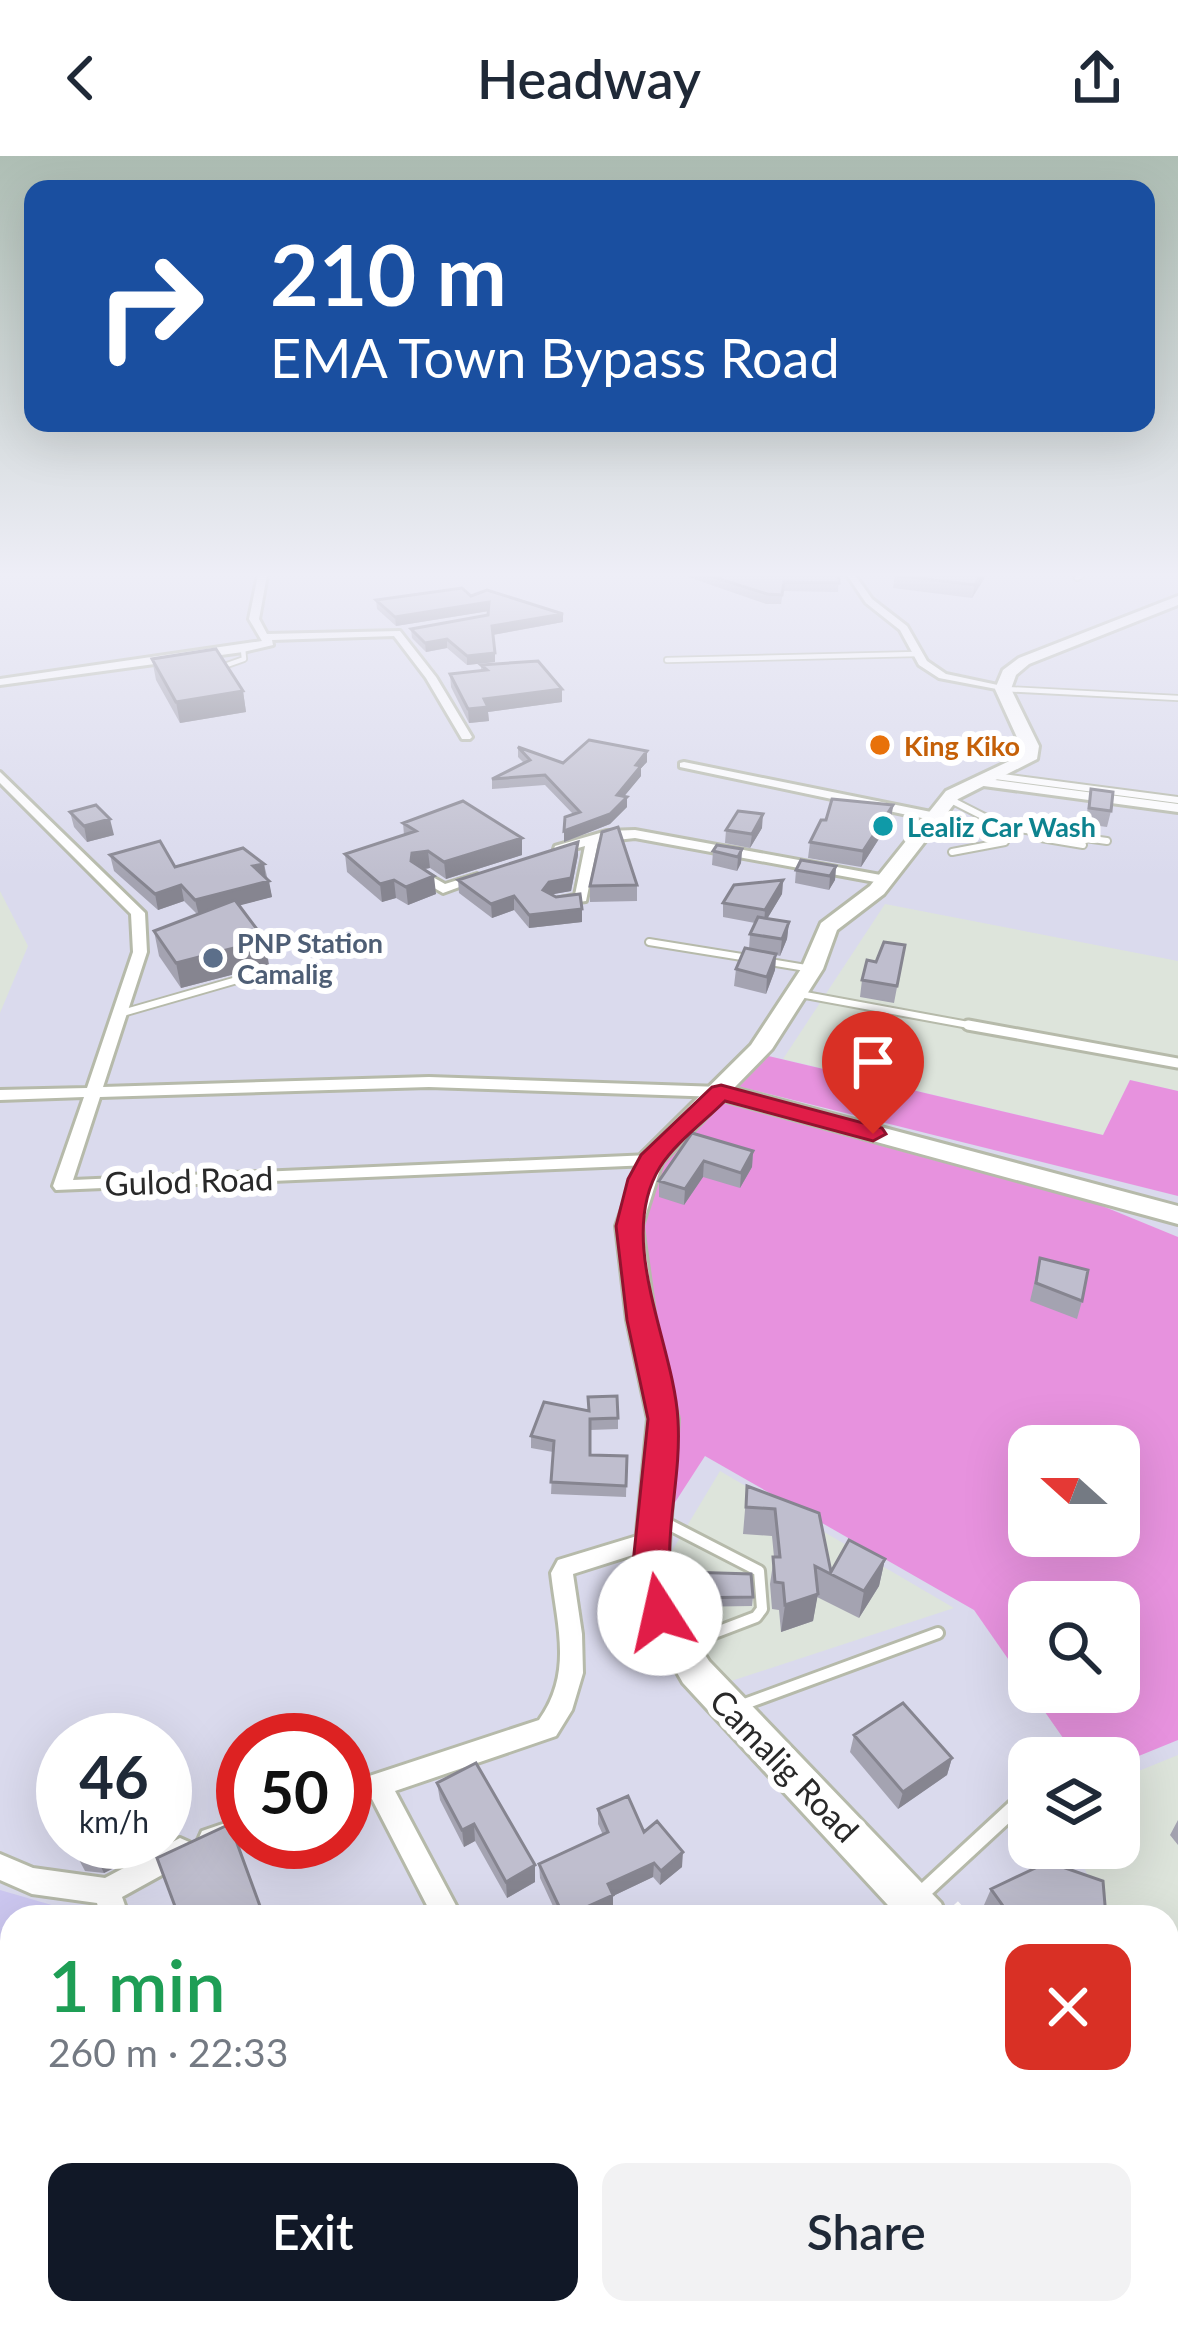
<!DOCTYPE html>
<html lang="en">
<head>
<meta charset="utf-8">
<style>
  body { margin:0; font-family:Lato,sans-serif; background:#f2f2f3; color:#1f2937; height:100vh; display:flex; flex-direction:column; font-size:45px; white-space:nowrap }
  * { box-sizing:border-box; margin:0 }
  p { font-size:39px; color:#747a83 }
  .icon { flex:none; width:66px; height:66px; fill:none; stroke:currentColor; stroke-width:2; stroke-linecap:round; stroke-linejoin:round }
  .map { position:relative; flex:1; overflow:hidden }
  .drawer { position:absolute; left:0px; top:1749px; width:1179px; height:420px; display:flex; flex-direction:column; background:#fff; border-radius:36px 36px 0 0; box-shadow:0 12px 48px #0002 }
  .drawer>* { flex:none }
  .top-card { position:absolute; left:24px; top:24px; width:1131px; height:252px; border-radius:24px; box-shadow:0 12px 48px #0002; background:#1a4fa0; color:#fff; overflow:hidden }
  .needle { width:78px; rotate:291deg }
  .buttons { position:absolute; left:1008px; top:1269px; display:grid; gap:24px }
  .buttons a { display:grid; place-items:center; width:132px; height:132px; border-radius:24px; background:#fff; box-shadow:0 12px 48px #0002; font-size:60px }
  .speed { position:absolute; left:36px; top:1557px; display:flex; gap:24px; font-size:60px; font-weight:700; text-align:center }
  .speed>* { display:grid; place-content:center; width:156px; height:156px; border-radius:50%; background:#fff; box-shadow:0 12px 48px #0002; line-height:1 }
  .speed small { font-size:30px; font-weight:400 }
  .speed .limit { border:18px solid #d22; background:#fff; color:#111 }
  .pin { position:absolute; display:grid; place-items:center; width:102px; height:102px; color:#fff; margin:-123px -51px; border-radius:50% 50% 50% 0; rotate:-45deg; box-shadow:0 0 12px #0007 }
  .pin .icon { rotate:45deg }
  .me { position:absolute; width:132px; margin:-66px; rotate:350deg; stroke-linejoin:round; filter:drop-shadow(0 0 9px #0008) }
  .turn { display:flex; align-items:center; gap:42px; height:252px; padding:0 48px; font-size:54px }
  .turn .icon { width:156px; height:156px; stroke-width:2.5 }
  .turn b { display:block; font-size:84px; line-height:102px }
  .round { display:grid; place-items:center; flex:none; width:126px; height:126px; border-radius:24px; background:#f2f2f3 }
  .summary { display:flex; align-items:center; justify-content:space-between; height:204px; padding:0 48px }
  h1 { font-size:72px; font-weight:600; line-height:90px; color:#1e9e55 }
  .primary-button { display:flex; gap:24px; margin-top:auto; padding:24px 48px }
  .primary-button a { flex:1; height:138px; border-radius:24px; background:#111827; color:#fff; font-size:48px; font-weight:600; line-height:138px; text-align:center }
  .primary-button a+a { background:#f2f2f3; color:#1f2937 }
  header { display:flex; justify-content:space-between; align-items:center; height:156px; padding:0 48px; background:#fff; font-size:54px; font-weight:600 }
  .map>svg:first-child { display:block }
</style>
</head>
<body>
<header><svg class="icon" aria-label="back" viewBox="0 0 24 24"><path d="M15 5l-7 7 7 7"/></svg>Headway<svg class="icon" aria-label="share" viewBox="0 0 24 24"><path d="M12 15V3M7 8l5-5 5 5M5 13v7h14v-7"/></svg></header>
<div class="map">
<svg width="1178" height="2169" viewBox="0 0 1178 2169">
  <rect width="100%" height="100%" fill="#dadaed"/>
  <!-- industrial -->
  <path fill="#dde4db" d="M0,735L28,790L0,857Z
    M885,748L1178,805V935L1130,924L1103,979L783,903Z
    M720,1315L954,1452L716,1530L667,1461L660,1415Z
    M1178,1599V1916L1167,1892V1761H1107L1075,1692H1119V1623Z"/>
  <!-- education -->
  <path fill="#ccc7f0" d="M0,1734L93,1761H12V2157H161L153,2169H0Z"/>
  <!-- green -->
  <path fill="#e792de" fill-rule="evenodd" d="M756,897L1103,979L1130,924L1178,935V1040L729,928Z
    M712,944L1100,1049L1178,1081V1584L1119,1608V1602H1077L1031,1536H1119V1446H1029V1533L974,1454L705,1300L650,1385L663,1263L641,1164V1023ZM1029,1290H1119V1380H1029Z"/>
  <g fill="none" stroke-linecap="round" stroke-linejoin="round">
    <defs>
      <path id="lane-far4" d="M1077,422L1082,419
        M667,504L917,498
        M227,509L244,503L243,493
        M1004,533L1178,542"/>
      <path id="lane-far3" d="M995,620L1178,644
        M949,643L1004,671L1107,685
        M936,661L1007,676
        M1035,681L1083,689
        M952,696L1005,686L1008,677
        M649,786L748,802
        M764,805L812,813
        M800,838L985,872
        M119,858L237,824"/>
      <path id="lane-far2" d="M968,869L1178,907"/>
      <path id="lane-far1" d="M662,1365L759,1415L762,1453L756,1461L688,1487
        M742,1549L938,1477"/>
      <path id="lane" d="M922,1737L1029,1638"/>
      <path id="street" d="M258,419H267L259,463L267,478L400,475L436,521L472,581L470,583H462L426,522L394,480L272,484L273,489L243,496L0,529V523L262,485L249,463Z
        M847,419H855L872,443L907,470L927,505L946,518L1007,531V535L939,522L919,509L900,474L866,447Z
        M684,606L936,657L942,661L936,665L680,611V607Z
        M0,616L145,757L147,796L103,931L429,921L720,931L728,936L720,941L429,931L100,941L73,1024L650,999L658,1004L650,1009L56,1034L53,1030L84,941L0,944V934L87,932L133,796L131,758L0,627Z
        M980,622L1178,648V656L976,629L974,626Z
        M635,674L886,720L893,724L886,728L635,682L598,686L586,745L556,749V743L575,739L585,690L560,697L554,693L555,690L607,675Z
        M422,715L445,728L477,718L484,722L443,737L417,722V716Z
        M650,1376L658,1379L661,1385L658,1391L573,1418L582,1478L583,1517L572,1554L556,1580L395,1635L462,1761H433L372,1643L345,1652V1628L539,1564C573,1517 557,1470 551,1417L558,1404Z
        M243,1661V1685L211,1697L202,1693L198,1684L202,1675Z
        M180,1682L189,1686L193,1695L189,1704L122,1741L129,1761H101L97,1747L32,1738L0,1724V1698L33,1712L105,1722Z
        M221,2157H253L256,2169H224Z"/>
      <path id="secondary" d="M1178,440V449L1029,508L1016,519L1011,533L1039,590L1037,603L958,643L884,738L837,774L823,813L772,893L734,932L1178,1050V1068L723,944L662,1007L642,1070L655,1164L678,1263L667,1417L676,1453L709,1505L941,1747L947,1761H899L683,1527L643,1457L633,1417L648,1263L627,1164L616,1070L641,998L751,889L801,813L821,767L870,730L946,635L1020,600L1021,590L995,533L1003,514L1019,502Z
        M1167,2102L1178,2107V2166L1160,2157H1167Z"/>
    </defs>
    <!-- lane-far4 casing -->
    <use href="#lane-far4" stroke="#b6baaa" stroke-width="8"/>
    <!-- lane-far3 casing -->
    <use href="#lane-far3" stroke="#b6baaa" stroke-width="10"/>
    <!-- lane-far2 casing -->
    <use href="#lane-far2" stroke="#b6baaa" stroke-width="15"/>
    <!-- lane-far1 casing -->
    <use href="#lane-far1" stroke="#b6baaa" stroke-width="16"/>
    <!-- lane casing -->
    <use href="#lane" stroke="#b6baaa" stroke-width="21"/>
    <!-- street casing -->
    <use href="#street" stroke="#b6baaa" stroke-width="6"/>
    <!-- secondary casing -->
    <use href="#secondary" stroke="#b6baaa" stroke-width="6"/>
    <!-- path -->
    <path stroke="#fff" stroke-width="8" stroke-dasharray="15 9" stroke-linecap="butt" d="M955,1748L967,1761
      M1167,2029L1178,2043"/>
    <!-- lane-far4 -->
    <use href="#lane-far4" stroke="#fff" stroke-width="4.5"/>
    <!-- lane-far3 -->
    <use href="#lane-far3" stroke="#fff" stroke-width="6"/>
    <!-- lane-far2 -->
    <use href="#lane-far2" stroke="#fff" stroke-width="9"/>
    <!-- lane-far1 -->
    <use href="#lane-far1" stroke="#fff" stroke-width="10"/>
    <!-- lane -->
    <use href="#lane" stroke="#fff" stroke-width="15"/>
    <!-- street -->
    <use href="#street" fill="#fff" fill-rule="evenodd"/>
    <!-- secondary -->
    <use href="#secondary" fill="#fff" fill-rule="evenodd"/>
  </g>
  <!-- wall -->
  <path fill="#a4a3b1" d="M688,419H839L838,436L783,435L781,448H766L688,421Z
    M895,419L984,423L972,442L893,432Z
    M471,440L563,458V466L493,479L495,506L467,509L447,492L426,496L412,482L411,473L488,459L489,455L396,470L377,453L376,444Z
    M152,503L243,535L246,556L180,567L156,524Z
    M481,509L562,533V546L488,556L489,565L469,567L451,531L450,518L481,514Z
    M518,591L563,607L647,595V606L641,612V620L624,640L627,641V651L610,668L564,686L573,658L545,629L492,633V623L524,607L518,601Z
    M1091,633L1111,655L1107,671L1085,668Z
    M893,649L891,664L861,711L808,702L810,686L826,664Z
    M70,656L114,679L87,686L74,671Z
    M403,667L522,699L446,723L430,712L424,713L436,738L408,749L396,742L382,746L347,716L345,698L404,679Z
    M762,672L750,692L725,687L726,674Z
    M742,693L741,707L737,715L712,709L713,695Z
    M110,699L175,711L264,708L272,741L239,749L269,809L181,832L159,800L154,775L197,758L184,745L158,754L114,715Z
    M578,699L571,735L552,738L582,766L529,772L514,754L492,762L459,737L458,724Z
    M836,710L835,724L829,734L795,727L796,714Z
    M783,724L782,738L767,763L789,766L787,783L780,800L776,799L775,814L766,838L734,830L736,813L749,793L750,778L755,767L723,761V747Z
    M637,729V745L590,746V730Z
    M905,789L894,847L860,841L862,824L876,806Z
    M692,977L753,995L752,1011L740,1032L703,1021L684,1049L659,1041V1025Z
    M1040,1102L1082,1145L1077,1163L1030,1145Z
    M544,1246L618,1262V1273L590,1274V1299L627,1300L626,1341L551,1338L553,1296L531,1292V1280Z
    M747,1330L819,1357L831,1416L885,1403L879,1430L859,1462L817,1441L813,1465L781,1476L779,1454L772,1453L770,1428L774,1401L772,1380L743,1378Z
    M686,1416L753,1441L752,1450L685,1451Z
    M854,1579L952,1602L947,1619L898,1653L850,1596Z
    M437,1627L535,1726L507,1742L475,1685L464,1691L440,1644Z
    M598,1653L644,1676L682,1711L660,1729L653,1721L613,1740V1753L596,1761H558L540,1722L539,1708L603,1679L598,1668Z
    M1178,1664V1689L1170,1679Z
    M77,1686L124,1707L104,1717L85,1715L76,1698Z
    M991,1733L1106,1761H992L984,1749Z
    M596,2157H758L764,2169H602Z"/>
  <!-- shaded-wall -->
  <path fill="#868590" d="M981,419H985L984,423L972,442L975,429Z
    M489,446V455L396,470L395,461Z
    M563,458V466L492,479V470Z
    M447,483V492L426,496L425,487Z
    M495,497V506L467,509V500Z
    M562,533V546L488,556L489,565L469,567L468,553L484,543Z
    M243,535L246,556L180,567L176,546Z
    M647,595V606L641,612V620L617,649V639Z
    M627,641V651L610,668L564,686V675Z
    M893,649L891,664L861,711L863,695Z
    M763,658L762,672L750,692L752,678Z
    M110,663L114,679L87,686L84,670Z
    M522,682V699L446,723L444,706Z
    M578,686V699L571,735L549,739L543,734Z
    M742,693L741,707L737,715L738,701Z
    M428,695L430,712L414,715L411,705L412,697Z
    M264,708L266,723L253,710Z
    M836,710L835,724L829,734L830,720Z
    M434,720L436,738L408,749L406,731Z
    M394,724L396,742L382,746L380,728Z
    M783,724L782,738L764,768L765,754Z
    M269,725L272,741L199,760L195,744Z
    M181,729L184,745L158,754L155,738Z
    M514,740V754L492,762L491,748Z
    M582,753V766L529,772V759Z
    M789,766L787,783L780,800L782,783Z
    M265,784L269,809L181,832L176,807Z
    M776,798L775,814L766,838L767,821Z
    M753,995L752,1011L740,1032L741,1017Z
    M704,1005L703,1021L684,1049L685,1033Z
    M885,1403L879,1430L859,1462L864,1435Z
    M818,1438L813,1465L781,1476L785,1449Z
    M952,1602L947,1619L898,1653L903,1636Z
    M474,1668L475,1685L464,1691L462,1674Z
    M116,1686H124V1707L104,1717L96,1701Z
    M683,1696L682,1711L660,1729L661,1715Z
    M654,1707L653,1721L613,1740V1753L596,1761H567L608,1728Z
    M535,1709V1726L507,1742L506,1726Z
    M5,1847L12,1859V1990Z
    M12,2044V2068L0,2072V2048Z
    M44,2157H87L66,2169H22Z
    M378,2157H382L386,2166L382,2169H360Z"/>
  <!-- building -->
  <path fill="#bfbece" stroke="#868590" stroke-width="3" d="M707,419H839V427L784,426L782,439L767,438Z
    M894,419H981L975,429Z
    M462,432L471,440L487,434L563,458L492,470L495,497L467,500L447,483L425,487L411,473L488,459L489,446L395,461L376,444Z
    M216,493L243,535L176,546L152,503Z
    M538,505L562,533L484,543L488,551L468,553L450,518L487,514L481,509Z
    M589,584L647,595L636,609L641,610L617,639L627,641L610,658L564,675L565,661L580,656L545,619L492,623L530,604L518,591L563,607Z
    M1091,633L1113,636L1111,655L1089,652Z
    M832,643L893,649L863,695L810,686L821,664H826Z
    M463,645L522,682L444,706L428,695L412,697L411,705L434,720L406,731L394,724L380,728L345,698L416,675L403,667Z
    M96,649L110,663L84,670L70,656Z
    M738,655L763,658L752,678L726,674Z
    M618,671L637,729L590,730L602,676Z
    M160,685L175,711L243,692L264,708L253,710L269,725L195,744L181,729L155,738L110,699Z
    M578,686L571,722L549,726L543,734L556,741L580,738L582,753L529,759L514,740L491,748L458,724Z
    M717,689L742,693L738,701L713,695Z
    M801,704L836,710L830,720L796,714Z
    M783,724L765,754L723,747L734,729Z
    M235,744L265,784L176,807L154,775Z
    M758,761L789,766L782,783L750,778Z
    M884,786L905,789L897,830L862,824L867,804L876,806Z
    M745,792L776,798L767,821L736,813Z
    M692,977L753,995L741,1017L704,1005L685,1033L659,1025Z
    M1040,1102L1088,1114L1082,1145L1036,1127Z
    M617,1240L618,1262L590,1263V1299L627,1300L626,1330L551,1326L554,1285L531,1280L544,1246L589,1255L588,1241Z
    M747,1330L819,1357L831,1416L849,1384L885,1403L864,1435L815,1410L818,1438L785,1449L783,1427L775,1426L773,1401H780L775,1353L746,1351Z
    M686,1416L751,1418L753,1441L686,1442Z
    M903,1547L952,1602L903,1636L854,1579Z
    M476,1607L535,1709L506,1726L474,1668L462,1674L437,1627Z
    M628,1640L644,1676L657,1665L683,1696L661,1715L654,1707L608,1728L613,1739L564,1761L539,1708L608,1676L598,1653Z
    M230,1668L264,1761H179L157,1702Z
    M77,1686H116V1690L96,1701L76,1698Z
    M1048,1706L1103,1725L1106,1761H1011L991,1733Z
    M5,1847L12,1990V2044L0,2048V1849Z
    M12,2090V2157H44L22,2169H0V2096Z
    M299,2157H378L360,2169H302Z
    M602,2157H758L764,2169H608Z
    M787,2157H849L856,2169H769Z"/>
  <!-- sky -->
  <linearGradient id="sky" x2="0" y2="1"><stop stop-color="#aebeb4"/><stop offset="0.58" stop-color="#eeeef7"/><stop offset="1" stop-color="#eeeef7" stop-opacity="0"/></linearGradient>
  <rect width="1178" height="722" fill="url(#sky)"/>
  <!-- route -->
  <path fill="#e11d48" stroke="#92132f" stroke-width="3" d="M721,929L882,972L886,978L873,985L725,945C705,965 675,987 660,1011C615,1084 674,1188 678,1264C682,1333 658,1387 677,1457L672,1468L660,1472L648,1468L632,1417L648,1263L627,1164L616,1070L628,1023L641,999L712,931Z"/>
  <!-- markers -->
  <circle fill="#e8710a" stroke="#fff" stroke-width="4.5" cx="880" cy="589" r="12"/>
  <circle fill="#0f9aa8" stroke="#fff" stroke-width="4.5" cx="883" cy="670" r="12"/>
  <circle fill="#5c6f8a" stroke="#fff" stroke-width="4.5" cx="213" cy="802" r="12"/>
  <g text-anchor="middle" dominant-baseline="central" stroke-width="12" stroke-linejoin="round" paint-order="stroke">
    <!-- far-food labels -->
    <g font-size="27" font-weight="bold" fill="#c56008" stroke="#fff" text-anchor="start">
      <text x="904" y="589">King Kiko</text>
    </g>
    <!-- far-culture labels -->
    <g font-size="27" font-weight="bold" fill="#0d838f" stroke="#fff" text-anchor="start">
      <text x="907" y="670">Lealiz Car Wash</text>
    </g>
    <!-- far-service labels -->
    <g font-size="27" font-weight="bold" fill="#4e5e75" stroke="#fff" text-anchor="start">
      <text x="237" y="786">PNP Station<tspan x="237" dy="31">Camalig</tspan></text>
    </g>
    <!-- street labels -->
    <g font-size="33" fill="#292929" stroke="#fff">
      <text transform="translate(189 1024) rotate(-2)">Gulod Road</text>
      <text transform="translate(785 1609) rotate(46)">Camalig Road</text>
    </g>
  </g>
</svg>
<div class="buttons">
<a><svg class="needle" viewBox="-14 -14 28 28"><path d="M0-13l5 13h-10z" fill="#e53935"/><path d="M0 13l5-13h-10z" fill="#747a83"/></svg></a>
<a><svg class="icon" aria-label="search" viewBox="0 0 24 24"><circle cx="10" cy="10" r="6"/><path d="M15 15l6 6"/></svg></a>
<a><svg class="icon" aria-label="layers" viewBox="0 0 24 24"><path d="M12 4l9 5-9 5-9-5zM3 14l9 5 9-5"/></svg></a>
</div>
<div class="speed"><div>46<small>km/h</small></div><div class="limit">50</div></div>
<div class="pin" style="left:873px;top:978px;background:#d93025"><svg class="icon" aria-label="arrive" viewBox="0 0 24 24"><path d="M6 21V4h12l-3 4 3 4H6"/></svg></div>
<svg class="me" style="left:660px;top:1457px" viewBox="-20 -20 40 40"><circle r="19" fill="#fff"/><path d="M0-13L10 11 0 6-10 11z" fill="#e11d48"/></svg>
<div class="top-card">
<div class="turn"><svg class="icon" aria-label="right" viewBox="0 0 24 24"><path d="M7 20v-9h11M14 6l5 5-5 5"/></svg><div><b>210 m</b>EMA Town Bypass Road</div></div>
</div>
<section class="drawer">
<div class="summary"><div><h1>1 min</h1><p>260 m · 22:33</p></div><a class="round" style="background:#d93025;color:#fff"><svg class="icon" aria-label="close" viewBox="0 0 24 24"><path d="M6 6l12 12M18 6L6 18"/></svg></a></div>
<div class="primary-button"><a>Exit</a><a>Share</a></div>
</section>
</div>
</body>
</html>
